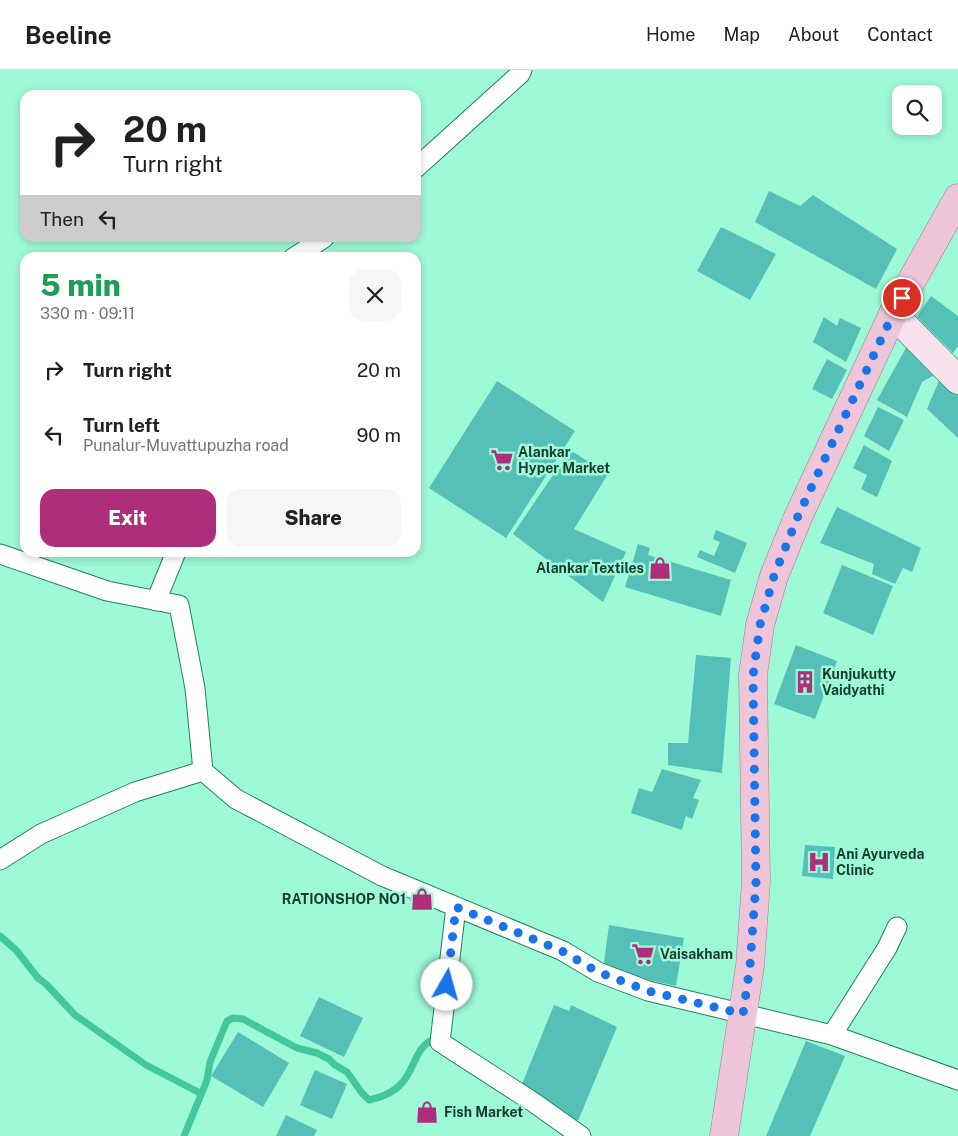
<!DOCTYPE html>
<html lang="en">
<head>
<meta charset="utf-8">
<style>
  body { margin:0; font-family:"Public Sans",sans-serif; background:#f6f6f6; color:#202124; height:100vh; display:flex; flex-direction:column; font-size:19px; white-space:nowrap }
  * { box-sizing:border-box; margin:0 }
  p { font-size:16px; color:#757577 }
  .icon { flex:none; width:28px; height:28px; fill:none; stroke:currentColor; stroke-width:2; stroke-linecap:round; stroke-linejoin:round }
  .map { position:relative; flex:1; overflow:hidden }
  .side { position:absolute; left:20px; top:182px; width:401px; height:305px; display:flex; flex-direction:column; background:#fff; border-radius:15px; box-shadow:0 2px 8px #0003 }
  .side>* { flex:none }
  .top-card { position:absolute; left:20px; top:20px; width:401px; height:152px; border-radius:15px; box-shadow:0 2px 8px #0003; background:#fff; color:#202124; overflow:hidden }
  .fabs { position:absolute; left:892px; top:15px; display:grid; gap:10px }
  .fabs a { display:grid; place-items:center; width:50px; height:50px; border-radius:10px; background:#fff; box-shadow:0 2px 8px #0003; font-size:25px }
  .pin { position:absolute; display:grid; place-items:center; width:42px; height:42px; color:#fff; margin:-21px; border:2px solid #fff; border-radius:50%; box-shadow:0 1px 5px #0007 }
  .me { position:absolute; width:55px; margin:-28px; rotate:7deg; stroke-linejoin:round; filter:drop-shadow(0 0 4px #0008) }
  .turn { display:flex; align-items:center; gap:18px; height:105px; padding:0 20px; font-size:22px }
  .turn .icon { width:65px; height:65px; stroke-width:2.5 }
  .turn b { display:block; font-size:35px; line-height:42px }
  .then { display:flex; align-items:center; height:48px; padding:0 20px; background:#0003; gap:10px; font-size:19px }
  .round { display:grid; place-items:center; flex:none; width:52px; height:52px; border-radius:15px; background:#f6f6f6 }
  .overview { display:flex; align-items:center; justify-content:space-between; height:85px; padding:0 20px }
  h1 { font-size:30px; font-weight:800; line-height:38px; color:#1e9e55 }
  .button { display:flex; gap:10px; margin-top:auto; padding:10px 20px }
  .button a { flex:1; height:58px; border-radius:15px; background:#ae2e7b; color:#fff; font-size:20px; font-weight:800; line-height:58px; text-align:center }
  .button a+a { background:#f6f6f6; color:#202124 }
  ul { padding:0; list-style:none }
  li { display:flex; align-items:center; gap:15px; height:65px; padding:0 20px }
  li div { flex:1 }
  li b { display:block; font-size:19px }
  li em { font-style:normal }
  header { display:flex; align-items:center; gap:30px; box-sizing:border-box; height:70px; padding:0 25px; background:#fff; border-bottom:1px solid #e0e0e0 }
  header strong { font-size:24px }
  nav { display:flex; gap:28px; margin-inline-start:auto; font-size:18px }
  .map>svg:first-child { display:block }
</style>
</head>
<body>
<header>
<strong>Beeline</strong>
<nav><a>Home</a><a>Map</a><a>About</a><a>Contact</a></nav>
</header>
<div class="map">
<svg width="958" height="1066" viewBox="0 0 958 1066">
  <rect width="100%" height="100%" fill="#9ef9d6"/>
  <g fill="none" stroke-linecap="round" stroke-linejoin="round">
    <!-- stream -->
    <path stroke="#43c79d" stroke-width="7" d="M0,866L16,880L38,908L46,914L75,945L146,995L200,1023
      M184,1066L207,1010L210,992L227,951L233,948L243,949L297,978L317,983L329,989L335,995L347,1002L362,1023L369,1030C383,1027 397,1021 405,1009C416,994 417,973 438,968"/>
  </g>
  <!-- building -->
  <path fill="#55c0b8" d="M769,121L800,136L813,125L897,179L876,219L755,152Z
    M721,157L776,184L750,230L697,201Z
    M931,226L958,246V276L953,283L917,247Z
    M824,247L837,256L840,248L861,258L846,292L813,272Z
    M906,278L926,286L936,304L922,312L907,347L877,330Z
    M827,289L847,300L832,329L812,319Z
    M940,308L958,324V368L927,339Z
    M497,311L575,361L506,468L429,418Z
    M878,337L904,350L889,381L864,366Z
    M864,375L892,391L877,427L861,419L867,405L853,398Z
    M570,380L608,404L574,459L626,482L603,532L513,464Z
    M837,437L921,478L912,502L903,498L895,514L872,504L874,494L820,473Z
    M716,460L747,473L735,503L697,487L700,480L714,486L720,472L713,469Z
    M638,474L650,478L648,485L731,510L721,546L625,517Z
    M842,495L893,516L873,565L823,543Z
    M796,575L837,591L815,649L774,634Z
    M696,585L731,588L722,703L668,695V673H688Z
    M662,699L701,710L693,728L699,730L692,749L686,746L682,760L631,743L639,718L652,722Z
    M805,775L835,777L833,809L802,806Z
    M609,855L684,868L676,916L603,900Z
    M319,927L363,948L344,987L300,966Z
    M554,935L569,941L571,935L617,957L578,1051L520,1019Z
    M238,962L289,993L263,1037L211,1006Z
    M806,971L845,986L810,1066H766Z
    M315,1000L347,1014L332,1049L300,1035Z
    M286,1045L317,1060L314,1066H276Z"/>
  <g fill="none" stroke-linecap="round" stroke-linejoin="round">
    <defs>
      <path id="minor" d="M416,98L520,4L522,0
        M293,188L324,168
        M0,484L107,521L179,535L195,618L203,701L236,729L382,806L563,881L598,902L648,921L832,965L958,1010
        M156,531L176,482
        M0,790L41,764L135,722L203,701
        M456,837L440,972L533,1032L581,1066
        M832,965L887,878L897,857"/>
      <path id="secondary" d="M893,244L958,310"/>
      <path id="primary" d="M724,1066L750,896L756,812L753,605L760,555L774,506L798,447L893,244L958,128"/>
    </defs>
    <!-- minor casing -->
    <use href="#minor" stroke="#208164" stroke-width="21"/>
    <!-- secondary casing -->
    <use href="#secondary" stroke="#208164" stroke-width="29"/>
    <!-- primary casing -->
    <use href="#primary" stroke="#9d7c8f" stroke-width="29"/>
    <!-- minor -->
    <use href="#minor" stroke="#fff" stroke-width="19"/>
    <!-- secondary -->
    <use href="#secondary" stroke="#f7e2ed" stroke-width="28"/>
    <!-- primary -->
    <use href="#primary" stroke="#efc5da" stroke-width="28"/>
  </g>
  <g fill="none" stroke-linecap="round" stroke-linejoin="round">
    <!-- route -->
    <path stroke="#1a73e8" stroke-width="9" stroke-dasharray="0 16.2" d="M447,915L456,837L562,881L598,902L648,921L743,944L750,896L756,812L753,606L760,555L774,506L798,446L893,244L902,228"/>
  </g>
  <!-- icons -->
  <defs>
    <symbol id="supermarket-bare" viewBox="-9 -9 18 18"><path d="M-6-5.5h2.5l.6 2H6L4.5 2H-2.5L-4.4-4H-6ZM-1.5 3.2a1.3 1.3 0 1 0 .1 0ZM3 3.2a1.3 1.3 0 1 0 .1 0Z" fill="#ae2e7b" stroke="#9ef9d6" stroke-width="2.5" paint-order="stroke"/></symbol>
    <symbol id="shop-bare" viewBox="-9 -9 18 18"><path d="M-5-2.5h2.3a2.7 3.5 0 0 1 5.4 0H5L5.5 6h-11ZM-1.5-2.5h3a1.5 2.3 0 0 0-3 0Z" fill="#ae2e7b" stroke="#9ef9d6" stroke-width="2.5" paint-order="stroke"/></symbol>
    <symbol id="building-bare" viewBox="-9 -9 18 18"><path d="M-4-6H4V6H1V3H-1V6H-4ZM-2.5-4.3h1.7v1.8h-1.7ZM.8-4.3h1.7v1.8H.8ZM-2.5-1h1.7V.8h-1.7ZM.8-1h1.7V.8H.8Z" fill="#ae2e7b" stroke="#9ef9d6" stroke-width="2.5" paint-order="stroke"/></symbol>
    <symbol id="hospital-bare" viewBox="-9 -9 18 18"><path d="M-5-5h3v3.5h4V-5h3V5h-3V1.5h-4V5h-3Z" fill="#ae2e7b" stroke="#9ef9d6" stroke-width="2.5" paint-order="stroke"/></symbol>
  </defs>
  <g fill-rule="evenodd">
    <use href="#supermarket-bare" x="486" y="374" width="32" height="32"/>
    <use href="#shop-bare" x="644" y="482" width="32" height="32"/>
    <use href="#building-bare" x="789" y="596" width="32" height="32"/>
    <use href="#hospital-bare" x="803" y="776" width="32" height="32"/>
    <use href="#shop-bare" x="406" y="813" width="32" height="32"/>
    <use href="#supermarket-bare" x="627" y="868" width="32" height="32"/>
    <use href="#shop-bare" x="411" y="1026" width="32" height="32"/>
  </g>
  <g text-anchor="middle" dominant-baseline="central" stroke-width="5" stroke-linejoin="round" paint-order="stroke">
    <!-- poi labels -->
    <g font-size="14" font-weight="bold" fill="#163c2f" stroke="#9ef9d6" text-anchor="start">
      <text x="518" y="382">Alankar<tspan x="518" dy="16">Hyper Market</tspan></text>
      <text x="644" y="498" text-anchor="end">Alankar Textiles</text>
      <text x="822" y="604">Kunjukutty<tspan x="822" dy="16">Vaidyathi</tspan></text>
      <text x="836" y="784">Ani Ayurveda<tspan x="836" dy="16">Clinic</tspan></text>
      <text x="406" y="829" text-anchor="end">RATIONSHOP NO1</text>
      <text x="660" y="884">Vaisakham</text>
      <text x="444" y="1042">Fish Market</text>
    </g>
  </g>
</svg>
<div class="fabs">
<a><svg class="icon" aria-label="search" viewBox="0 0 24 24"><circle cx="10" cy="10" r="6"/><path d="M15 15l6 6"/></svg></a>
</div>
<div class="pin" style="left:902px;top:228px;background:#d93025"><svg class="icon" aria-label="arrive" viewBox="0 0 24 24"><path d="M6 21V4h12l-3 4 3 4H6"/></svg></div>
<svg class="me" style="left:447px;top:915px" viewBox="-20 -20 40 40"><circle r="19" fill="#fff"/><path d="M0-13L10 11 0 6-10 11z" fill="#1a73e8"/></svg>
<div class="top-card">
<div class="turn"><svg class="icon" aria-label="right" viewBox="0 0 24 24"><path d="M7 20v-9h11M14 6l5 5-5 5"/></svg><div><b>20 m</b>Turn right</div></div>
<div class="then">Then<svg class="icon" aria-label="left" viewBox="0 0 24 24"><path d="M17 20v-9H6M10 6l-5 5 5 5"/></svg></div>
</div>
<section class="side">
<div class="overview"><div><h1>5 min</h1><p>330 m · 09:11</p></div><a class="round"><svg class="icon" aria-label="close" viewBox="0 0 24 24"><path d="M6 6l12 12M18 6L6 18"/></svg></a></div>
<ul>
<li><svg class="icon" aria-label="right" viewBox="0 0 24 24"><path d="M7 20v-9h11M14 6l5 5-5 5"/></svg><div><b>Turn right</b></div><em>20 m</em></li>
<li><svg class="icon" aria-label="left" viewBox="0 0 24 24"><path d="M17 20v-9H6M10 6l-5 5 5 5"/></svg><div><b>Turn left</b><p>Punalur-Muvattupuzha road</p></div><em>90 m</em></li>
</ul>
<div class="button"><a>Exit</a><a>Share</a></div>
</section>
</div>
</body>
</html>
